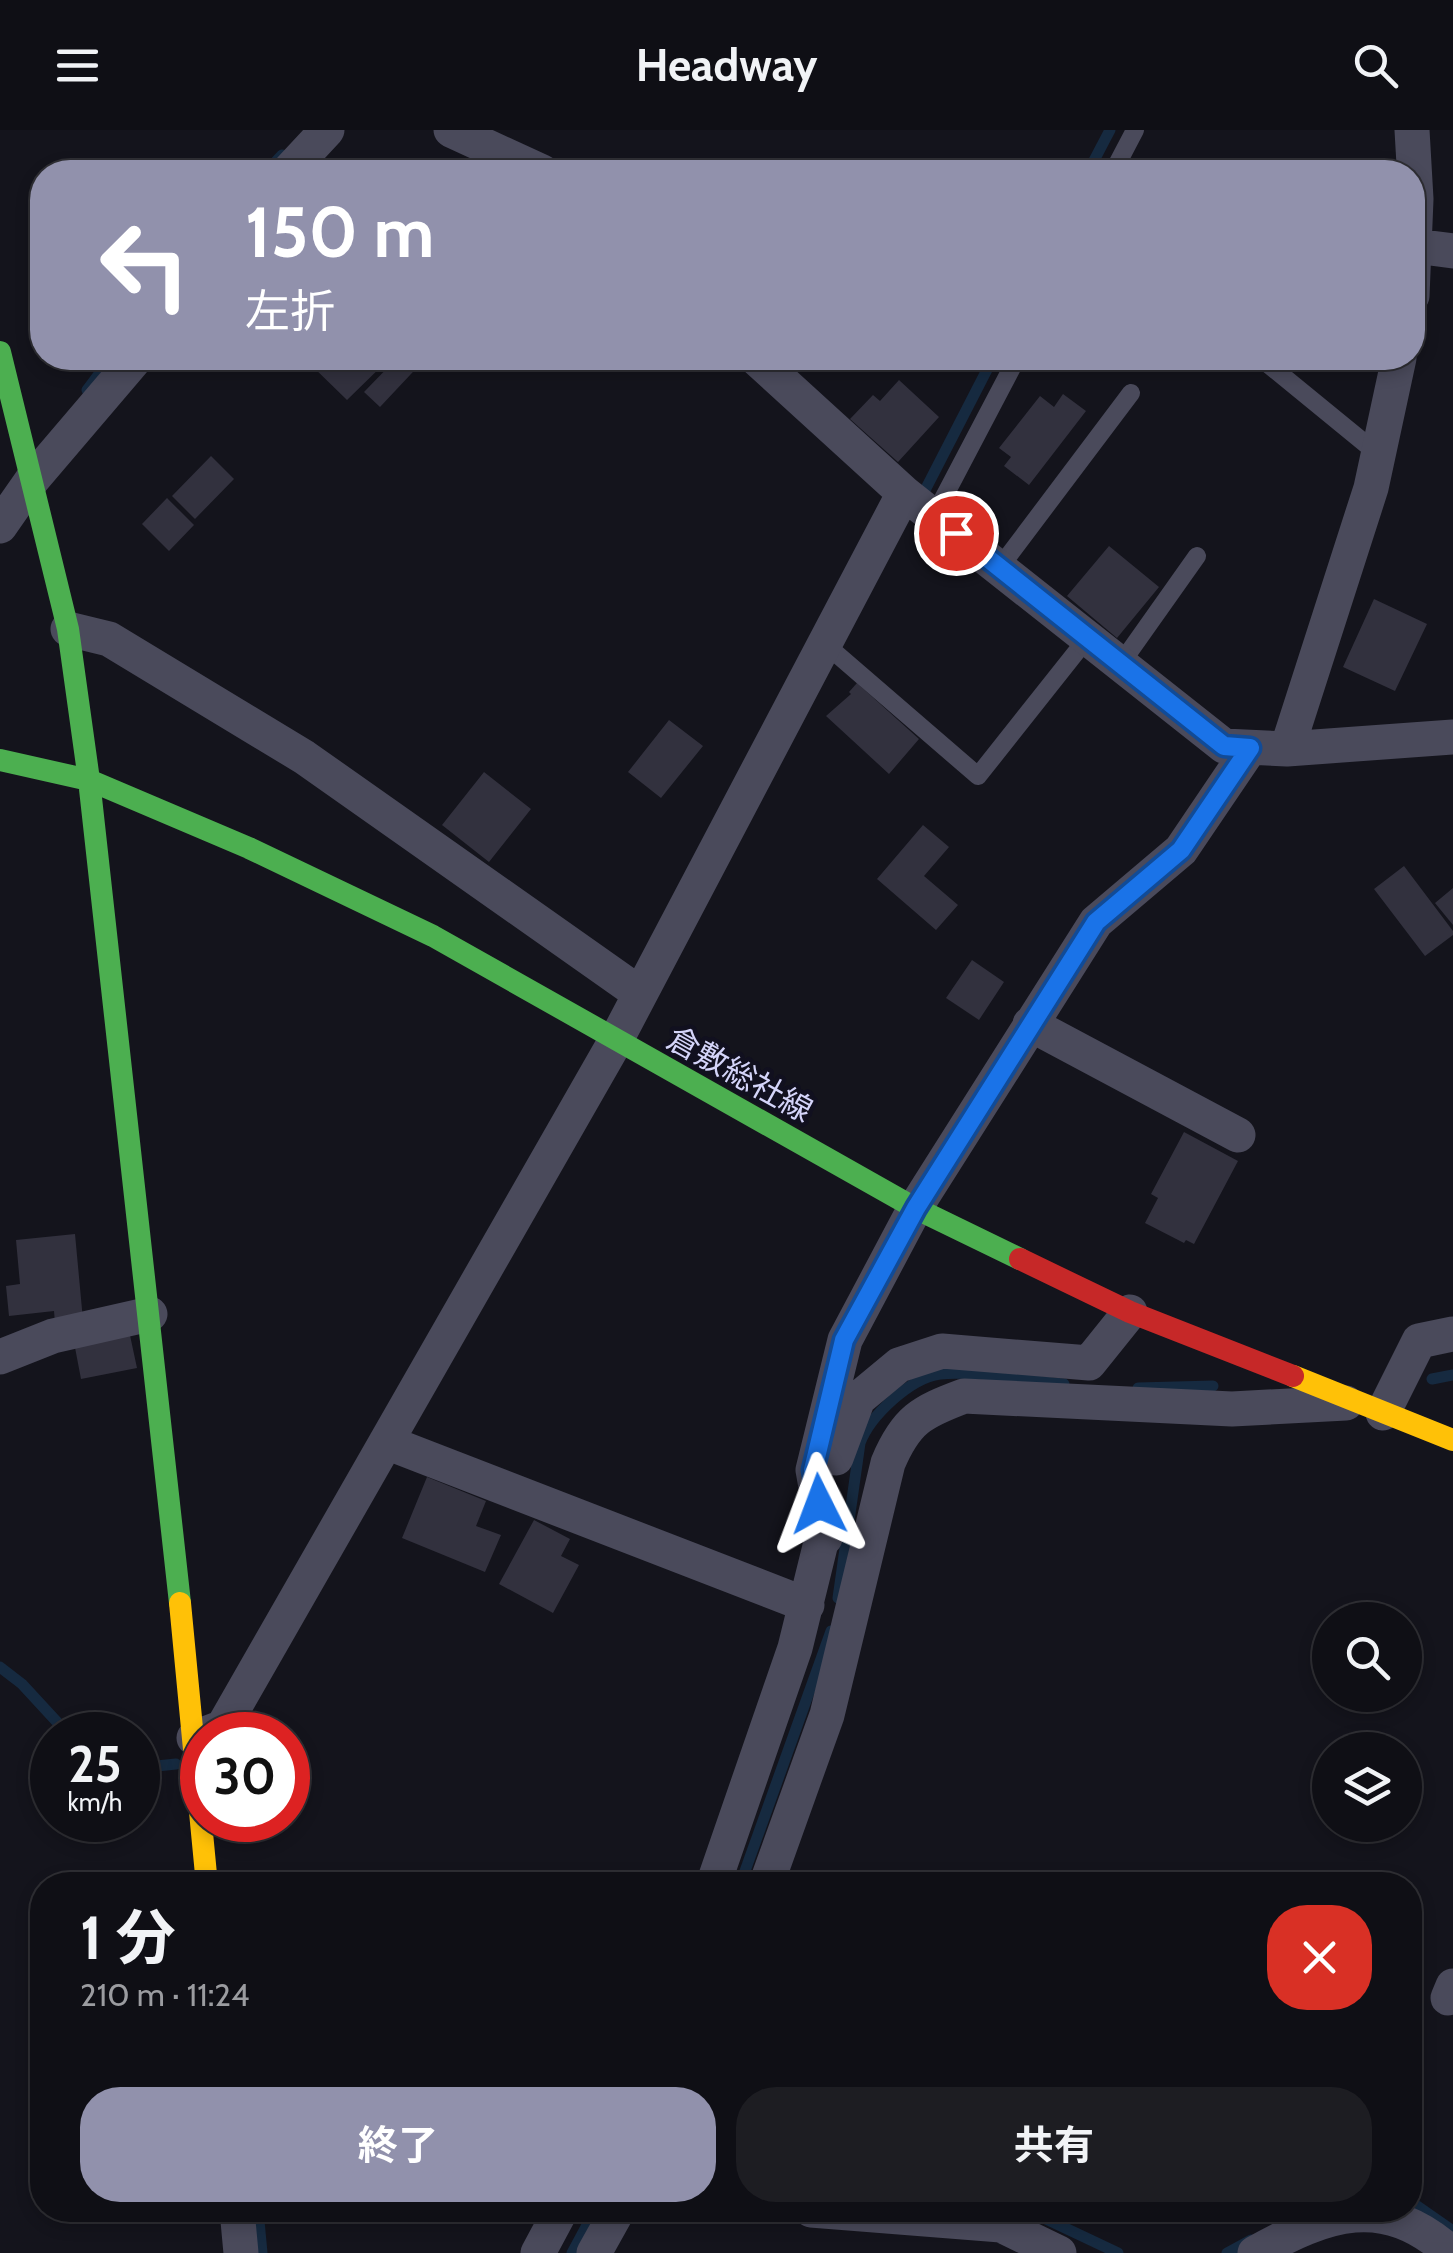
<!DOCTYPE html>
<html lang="ja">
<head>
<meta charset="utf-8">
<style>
  body { margin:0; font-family:Cabin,"Noto Sans JP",sans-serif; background:#1d1d22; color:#f1f3f6; height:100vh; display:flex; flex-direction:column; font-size:38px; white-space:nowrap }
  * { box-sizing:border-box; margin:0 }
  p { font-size:32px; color:#9b9ca0 }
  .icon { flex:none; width:55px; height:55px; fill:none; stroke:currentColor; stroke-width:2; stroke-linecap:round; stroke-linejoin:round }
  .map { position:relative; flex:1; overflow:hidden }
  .details { position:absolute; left:30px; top:1742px; width:1392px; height:350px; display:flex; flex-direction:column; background:#0f0f15; border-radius:40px; box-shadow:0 5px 15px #0003,0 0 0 2px #2f2f34 }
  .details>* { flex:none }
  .banner { position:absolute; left:30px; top:30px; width:1395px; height:210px; border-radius:40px; box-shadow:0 5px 15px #0003,0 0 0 2px #2f2f34; background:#9191ac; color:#fff; overflow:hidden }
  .fabs { position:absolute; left:1312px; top:1472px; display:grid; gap:20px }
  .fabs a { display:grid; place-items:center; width:110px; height:110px; border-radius:50%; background:#0f0f15; box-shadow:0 5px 15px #0003,0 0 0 2px #2f2f34; font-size:50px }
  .speed { position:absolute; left:30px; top:1582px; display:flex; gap:20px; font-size:50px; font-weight:700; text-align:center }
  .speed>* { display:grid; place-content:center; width:130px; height:130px; border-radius:50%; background:#0f0f15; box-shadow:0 5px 15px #0003,0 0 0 2px #2f2f34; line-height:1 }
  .speed small { font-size:25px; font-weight:400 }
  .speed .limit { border:15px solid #d22; background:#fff; color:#111 }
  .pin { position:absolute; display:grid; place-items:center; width:85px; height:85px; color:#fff; margin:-42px; border:5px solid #fff; border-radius:50%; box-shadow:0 2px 10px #0007 }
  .me { position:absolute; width:110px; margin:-55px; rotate:357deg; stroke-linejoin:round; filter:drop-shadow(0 0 8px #0008) }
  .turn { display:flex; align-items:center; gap:35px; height:210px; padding:0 50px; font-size:45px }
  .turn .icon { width:130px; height:130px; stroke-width:2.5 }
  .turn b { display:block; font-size:70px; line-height:85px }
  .round { display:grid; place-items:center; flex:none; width:105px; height:105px; border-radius:40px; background:#1d1d22 }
  .headline { display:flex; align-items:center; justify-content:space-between; height:170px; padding:0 50px }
  h1 { font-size:60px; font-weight:700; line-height:75px }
  .button { display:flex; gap:20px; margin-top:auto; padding:20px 50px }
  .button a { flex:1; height:115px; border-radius:40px; background:#9191ac; color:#fff; font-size:40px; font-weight:700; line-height:115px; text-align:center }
  .button a+a { background:#1d1d22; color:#f1f3f6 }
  header { display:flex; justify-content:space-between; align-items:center; height:130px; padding:0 50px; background:#0f0f15; font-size:45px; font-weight:700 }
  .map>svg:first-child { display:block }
</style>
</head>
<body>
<header><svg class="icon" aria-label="menu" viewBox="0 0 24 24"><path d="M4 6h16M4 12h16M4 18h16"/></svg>Headway<svg class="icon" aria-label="search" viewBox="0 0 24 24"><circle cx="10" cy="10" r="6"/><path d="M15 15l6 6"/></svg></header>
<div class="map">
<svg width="1453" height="2123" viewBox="0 0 1453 2123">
  <rect width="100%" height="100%" fill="#14141c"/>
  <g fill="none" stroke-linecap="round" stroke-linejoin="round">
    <!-- stream -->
    <path stroke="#162a40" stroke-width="11" d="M266,42L282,25
      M1088,42L1110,0
      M87,260L111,228
      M920,370L993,228
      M1432,1249L1453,1245
      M1138,1258L1213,1256
      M838,1468L860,1313C870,1286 910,1248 940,1244C973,1240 1029,1251 1064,1254
      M0,1537L22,1554L69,1605
      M138,1638L176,1634
      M740,1755L831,1501
      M1410,2071L1453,2101
      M258,2080L262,2123
      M1017,2080L1044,2088L1118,2123
      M572,2123L595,2080
      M1227,2123L1251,2110"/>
  </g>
  <!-- building -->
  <path fill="#32313e" d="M313,228H390L347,270L308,232Z
    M397,228H426L380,277L364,262Z
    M899,250L939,287L898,332L850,289L873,265L880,271Z
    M1063,264L1086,281L1029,355L1004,336L1011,327L999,318L1040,266L1054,277Z
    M211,326L234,349L195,389L172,366Z
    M167,368L194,395L169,421L142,394Z
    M1109,416L1159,457L1117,508L1067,466Z
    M1374,469L1427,494L1395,561L1343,537Z
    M857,553L919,609L889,644L826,586L851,564L849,562Z
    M669,590L703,616L661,668L628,642Z
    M484,642L531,679L489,732L442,695Z
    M923,695L949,717L924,746L958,775L936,800L877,749Z
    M1404,736L1453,801V805L1425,826L1374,759Z
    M1453,758V795L1435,773Z
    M972,830L1004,852L979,890L946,868Z
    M1184,1002L1238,1031L1194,1114L1186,1110L1184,1113L1145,1093L1158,1068L1151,1064Z
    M75,1104L83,1190L55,1193L54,1181L9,1186L6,1156L20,1154L16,1110Z
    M128,1196L137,1238L81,1249L73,1207Z
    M427,1347L486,1371L476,1396L501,1405L485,1442L402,1408Z
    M534,1390L570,1409L561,1426L579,1435L553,1483L499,1454Z"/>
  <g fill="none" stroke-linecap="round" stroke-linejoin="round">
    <!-- lane -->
    <path stroke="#4a4a5b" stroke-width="18" d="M1113,42L1135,0
      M1263,230L1378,324
      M934,386L1017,228
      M1000,437L1131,263
      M824,513L978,646L1089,506
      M1122,532L1197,426"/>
    <!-- street -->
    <path stroke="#4a4a5b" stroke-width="35" d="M451,0L542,42
      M1412,0L1416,69L1412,166
      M288,42L327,0
      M1415,116L1453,121
      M756,228L904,363L1224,616L1287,619L1453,607
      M0,396L32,350L136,228
      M68,499L109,509L304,627L639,863
      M1287,619L1371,358L1399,228
      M1030,894L1238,1005
      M0,1227L53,1206L150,1184
      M1383,1283L1419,1211L1453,1204
      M386,1312L807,1475
      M836,1328L858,1269L899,1235L942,1221L1089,1233L1130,1182
      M825,1408L813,1340L845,1210L915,1078L1096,792L1181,720L1250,618
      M194,1608L223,1597L615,912L904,363
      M713,1755L795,1518L828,1384
      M766,1755L827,1585L888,1333C906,1290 921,1282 964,1266L1232,1279L1346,1273
      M1448,1868L1453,1856
      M237,2080L241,2123
      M811,2080L1001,2095L1059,2123
      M538,2123L561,2080
      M594,2123L618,2080
      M1255,2123C1327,2083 1383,2062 1451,2123"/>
    <!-- fast -->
    <path stroke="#4caf50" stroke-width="22" d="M0,222L68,499L89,650L180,1473
      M0,630L89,650L249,718L433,806L915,1078L1020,1129"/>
    <!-- slow -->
    <path stroke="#ffc107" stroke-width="22" d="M1293,1246L1453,1310
      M180,1473L207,1755"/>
    <!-- jam -->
    <path stroke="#c62828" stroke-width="22" d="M1020,1129L1130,1182L1293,1246"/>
  </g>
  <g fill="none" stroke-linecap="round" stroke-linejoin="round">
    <defs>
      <path id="route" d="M819,1374L813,1340L844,1210L916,1078L1096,792L1181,720L1250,618L1224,616L956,403"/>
    </defs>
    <!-- route casing -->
    <use href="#route" stroke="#114b97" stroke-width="25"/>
    <!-- route -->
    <use href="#route" stroke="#1a73e8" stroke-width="18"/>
  </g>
  <g text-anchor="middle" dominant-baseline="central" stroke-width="9" stroke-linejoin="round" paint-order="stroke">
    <!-- street labels -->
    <g font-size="32" fill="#d4d4f9" stroke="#11101f">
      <text transform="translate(740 944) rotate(29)">倉敷総社線</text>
    </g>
  </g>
</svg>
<div class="fabs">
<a><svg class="icon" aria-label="search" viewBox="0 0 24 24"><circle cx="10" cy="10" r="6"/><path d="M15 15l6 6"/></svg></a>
<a><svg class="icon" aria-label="layers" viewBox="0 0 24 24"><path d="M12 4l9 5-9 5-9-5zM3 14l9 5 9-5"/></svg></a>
</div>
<div class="speed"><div>25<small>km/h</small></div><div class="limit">30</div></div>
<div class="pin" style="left:956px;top:403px;background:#d93025"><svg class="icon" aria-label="arrive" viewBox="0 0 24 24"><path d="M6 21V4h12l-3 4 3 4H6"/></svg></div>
<svg class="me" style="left:819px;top:1374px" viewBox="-20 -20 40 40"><path d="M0-17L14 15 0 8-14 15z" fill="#1a73e8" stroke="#fff" stroke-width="4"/></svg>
<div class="banner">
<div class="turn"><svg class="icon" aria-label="left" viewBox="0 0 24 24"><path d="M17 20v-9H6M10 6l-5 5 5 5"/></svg><div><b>150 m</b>左折</div></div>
</div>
<section class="details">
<div class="headline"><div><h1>1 分</h1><p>210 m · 11:24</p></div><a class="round" style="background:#d93025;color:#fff"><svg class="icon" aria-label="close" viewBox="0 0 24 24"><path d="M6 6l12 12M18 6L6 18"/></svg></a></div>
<div class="button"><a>終了</a><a>共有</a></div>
</section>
</div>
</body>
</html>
